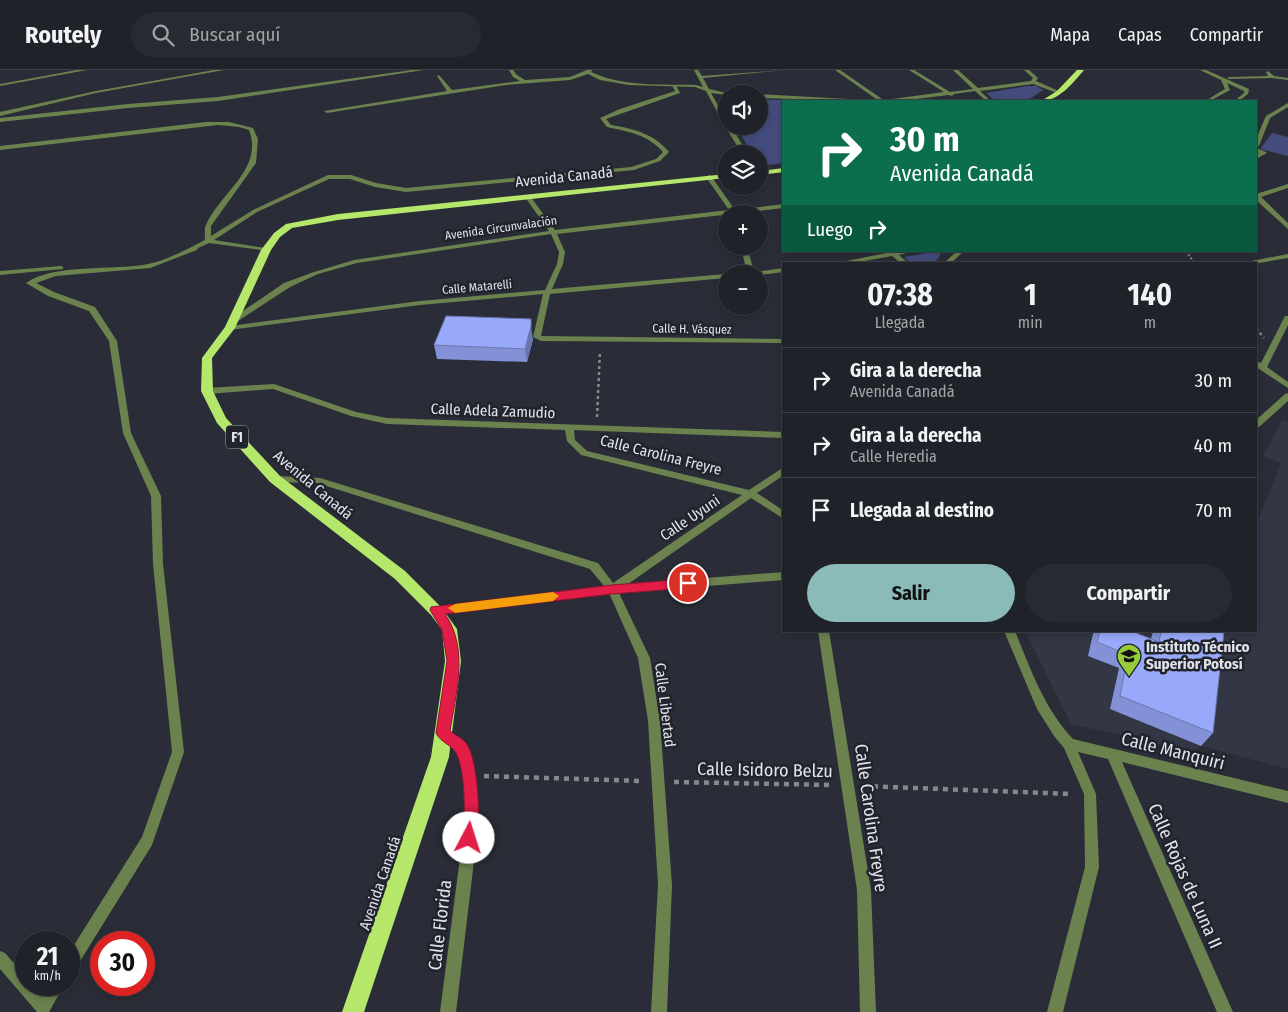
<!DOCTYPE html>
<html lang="es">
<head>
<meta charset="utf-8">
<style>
  body { margin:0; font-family:"Fira Sans Condensed",sans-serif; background:#282a31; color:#f1f3f6; height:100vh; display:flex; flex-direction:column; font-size:19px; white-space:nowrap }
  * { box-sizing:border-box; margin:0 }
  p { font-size:16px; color:#a2a4a8 }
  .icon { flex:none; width:28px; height:28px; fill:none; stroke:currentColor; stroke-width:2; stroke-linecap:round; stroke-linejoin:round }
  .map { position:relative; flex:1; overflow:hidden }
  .side { position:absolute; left:782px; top:192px; width:475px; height:370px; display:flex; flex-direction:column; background:#202229; border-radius:0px; box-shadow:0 2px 8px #0003,0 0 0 1px #3d3f46 }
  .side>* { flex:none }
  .banner { position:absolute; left:782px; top:30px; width:475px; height:152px; border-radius:0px; box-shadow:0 2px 8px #0003,0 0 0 1px #3d3f46; background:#0b6e4f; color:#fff; overflow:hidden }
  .fabs { position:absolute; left:718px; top:15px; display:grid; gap:10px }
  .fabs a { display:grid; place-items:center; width:50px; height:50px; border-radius:50%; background:#202229; box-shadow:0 2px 8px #0003,0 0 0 1px #3d3f46; font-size:25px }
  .speed { position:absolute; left:15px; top:861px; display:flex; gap:10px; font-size:25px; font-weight:700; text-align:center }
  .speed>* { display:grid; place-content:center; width:65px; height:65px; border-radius:50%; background:#202229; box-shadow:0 2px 8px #0003,0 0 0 1px #3d3f46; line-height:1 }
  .speed small { font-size:12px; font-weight:400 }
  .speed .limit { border:8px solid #d22; background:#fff; color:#111 }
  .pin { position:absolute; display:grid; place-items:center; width:42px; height:42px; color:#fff; margin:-21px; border:2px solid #fff; border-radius:50%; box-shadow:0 1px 5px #0007 }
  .me { position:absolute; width:55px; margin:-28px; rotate:5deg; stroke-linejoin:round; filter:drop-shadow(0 0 4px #0008) }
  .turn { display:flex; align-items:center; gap:18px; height:105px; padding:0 25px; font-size:22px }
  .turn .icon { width:65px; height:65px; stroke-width:2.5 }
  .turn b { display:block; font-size:35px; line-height:42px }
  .then { display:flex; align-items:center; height:48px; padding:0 25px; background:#0003; gap:10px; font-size:19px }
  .eta { display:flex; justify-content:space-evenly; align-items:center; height:85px; text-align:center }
  .eta b { font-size:30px; font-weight:700; line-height:35px }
  .action { display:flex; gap:10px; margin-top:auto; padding:10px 25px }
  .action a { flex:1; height:58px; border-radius:30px; background:#8bbbb9; color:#111; font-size:20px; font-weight:700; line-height:58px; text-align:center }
  .action a+a { background:#282a31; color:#f1f3f6 }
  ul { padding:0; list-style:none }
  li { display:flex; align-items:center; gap:15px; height:65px; padding:0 25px; border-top:1px solid #3d3f46 }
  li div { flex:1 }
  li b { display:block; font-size:19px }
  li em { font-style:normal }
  header { display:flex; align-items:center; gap:30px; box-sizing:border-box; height:70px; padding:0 25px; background:#202229; border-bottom:1px solid #3d3f46 }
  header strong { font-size:24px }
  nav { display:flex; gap:28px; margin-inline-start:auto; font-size:18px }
  .search { width:350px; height:45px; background:#282a31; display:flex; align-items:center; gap:12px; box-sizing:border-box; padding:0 18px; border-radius:28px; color:#a2a4a8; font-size:19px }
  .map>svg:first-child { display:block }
</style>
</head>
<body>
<header>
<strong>Routely</strong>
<div class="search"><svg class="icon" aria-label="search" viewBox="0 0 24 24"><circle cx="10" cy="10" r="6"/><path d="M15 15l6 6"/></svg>Buscar aquí</div>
<nav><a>Mapa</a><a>Capas</a><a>Compartir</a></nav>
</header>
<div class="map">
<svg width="1288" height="942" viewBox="0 0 1288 942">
  <rect width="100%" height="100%" fill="#2a2d37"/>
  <!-- built -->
  <path fill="#323645" d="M1282,350L1288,351V699L1201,676L1194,682L1071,654L1025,561H1256V455L1281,393L1263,386Z"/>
  <!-- green -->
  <path fill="#434c7c" d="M1027,16H1036L1043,20L1027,31H996L986,23Z
    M759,29L804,31H784V93L759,96V84H752L736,56H759Z
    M1272,63L1288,67V86L1260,79Z
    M938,181L941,184L934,194H912L904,187Z"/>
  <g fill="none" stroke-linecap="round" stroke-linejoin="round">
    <!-- path-far2 -->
    <path stroke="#868891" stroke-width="2" stroke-dasharray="2 2" stroke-linecap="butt" d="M1186,181L1195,194"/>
    <!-- path-far1 -->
    <path stroke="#868891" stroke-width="2.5" stroke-dasharray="3 3" stroke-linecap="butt" d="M1256,258L1264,268
      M597,347L600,281"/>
    <!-- path -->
    <path stroke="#868891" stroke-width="4.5" stroke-dasharray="5 5" stroke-linecap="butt" d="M484,706L642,711
      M674,712L832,715
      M863,716L1072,724"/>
    <!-- service -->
    <path fill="#6b824e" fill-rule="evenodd" d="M77,0H87L0,16V14Z
      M672,15H676L680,23L606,49L611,55C634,59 653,63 669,82L660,91L634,100L406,122L375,117L350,109H329L257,142L214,170L266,178L269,180L268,181L209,173L198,178L197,180L150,198L56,206L36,213L54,222L95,237L117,271L131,363L161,426L163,494L184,682L152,775L74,901L69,903V883L142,767L172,682L153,494L151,426L123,363L109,271L89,241L48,226L26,213C54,193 114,201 148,194C168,190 187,179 205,170C205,165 204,159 206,155C220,123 264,99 249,60L239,57L218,55L0,80V76L206,52H229L253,58L258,69L256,93L211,156V166L253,140L328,105H351L376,113L406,118L631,97L656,89L663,82C647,64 629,62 607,57L600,48L620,39L675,21Z
      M61,196L63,197V199L0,205V201Z
      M0,881L5,883L26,907V915H34L42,925L48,915H64L49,942H37L0,899Z"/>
    <!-- minor -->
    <path fill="#6b824e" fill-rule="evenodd" d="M214,0H224L96,23L0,46V42L96,21Z
      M412,0H424L218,31L128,38L0,52V48L128,34L218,27Z
      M509,0H513L517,5L525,10L570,7L587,0H592L591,2C623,17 661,14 696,15L703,17L694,0H698L702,6L786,0L703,8L709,19L731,24H726V25L711,23L726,49V55L723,53L706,21L695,17L629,15L600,10L588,4L570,10L506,15L352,39L327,43L324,41L447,21L437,6L439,5L452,20L520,11L513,7Z
      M835,0H840L885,31H879Z
      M909,0H914L950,22L973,19L953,0H958L978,18L1031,11L1033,8L1024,0H1029L1038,8L1036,11L1061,22L1057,23L1033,14L980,21L991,31H986L975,21L954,24L952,26L948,25L901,31H890L892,29L944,22Z
      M1200,0H1206L1249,19L1248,24L1239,31H1234L1244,23V21L1227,13L1230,20L1210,31H1205L1225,19L1221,10Z
      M1268,1L1274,6L1288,8V10L1272,8L1229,9L1227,8L1229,7L1268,6L1266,2Z
      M759,24L849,29L852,31L759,28Z
      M1288,33V37L1270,48L1259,76L1256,78V69L1266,46Z
      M726,55V56H731L748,84H742L725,56Z
      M1256,78L1266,82L1267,83L1256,89V85L1259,83L1256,82Z
      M709,105L711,106L735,140L784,134V138L557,164L565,182L563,194L552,219L726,204V208L550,224L541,266L784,269V273L541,271L533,267L543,224L420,235L230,260L226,258L230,256L420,231L545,220L557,194L559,182L551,164L357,193L318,204L290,217L238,251H232L231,249L284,213L314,202L354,190L549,161L525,127L528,125L530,126L555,160L729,140L706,107Z
      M1288,114V118L1261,127L1288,153V159L1256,130V124Z
      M741,176H747L754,202L784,198V202L759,205V204H747Z
      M897,181H914L899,185L909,194H902L892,186L848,194H831Z
      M957,181H964L950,194H943Z
      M1288,184V188L1253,194H1236Z
      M1285,246H1288V255L1267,297L1288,312V318L1256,297V291L1261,293Z
      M274,314L356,342L387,348L784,362V368L574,360L575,370L587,381L749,420L784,397V405L757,423L784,441V449L751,428L628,514L784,502V510L619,523L650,588L660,651L672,815L667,942H651L658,815L648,651L638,588L609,523L436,545L432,544L431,541L432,538L436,537L604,516L590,499L317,413L275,412L270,409L275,406L320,408L598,493L613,513L742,425L581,385L567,371L565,360L387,354L351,346L273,319L207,324L203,321L207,318Z
      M1288,323V331L1259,357L1256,358V350L1285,324Z
      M818,561H829L871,820L876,942H860L857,820Z
      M1004,561H1015C1031,600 1044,638 1073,669L1288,721V733L1122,692L1233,942H1217L1108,689L1078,682L1096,724L1099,797L1063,942H1047L1085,797L1084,724L1064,678L1054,666L1037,639Z
      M443,658L466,674L468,678L475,705L479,749L456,942H440L465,749L463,705L457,681L439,667L437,663L439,659Z"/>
    <!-- trunk -->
    <path fill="#b5e86a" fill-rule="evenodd" d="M1077,0H1084C1073,13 1059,31 1041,31L1057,21Z
      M784,98V102L759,105V101Z
      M726,104V108L338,150L292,158L280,167L271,180L235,258L212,288L213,321L226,348L280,406L405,501L441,537L457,559L461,591L449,687L364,942H342L431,687L445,591L442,560L431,545L395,509L270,412L217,353L201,321L202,288L225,257L261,180L274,163L286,154L338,144Z"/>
  </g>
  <!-- wall -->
  <path fill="#8491d6" d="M533,269L527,292L437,289L434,275Z
    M1095,561H1131L1151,569L1153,561H1224L1213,663L1201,676L1110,639L1119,598L1088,586L1093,564Z"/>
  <!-- shaded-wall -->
  <path fill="#6b76ae" d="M531,256L533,269L527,292L525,279Z"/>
  <!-- building -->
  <path fill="#99a9f9" stroke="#6b76ae" d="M446,246L531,249V256L525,279L434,275Z
    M1100,561H1131L1159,572L1161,561H1224L1213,663L1120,626L1128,585L1097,572Z"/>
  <!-- route -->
  <path fill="#e11d48" stroke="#92132f" d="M688,509L694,513L688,518L612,524L445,544C469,578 456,623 450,661C455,665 462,668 466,673C478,687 482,756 475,773L469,775L464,773C461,765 464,758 464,750C465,733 464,697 456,683C452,675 440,672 436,663L447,591L442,560L430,540L431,537L612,515Z"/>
  <!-- slow -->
  <path fill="#f59e0b" d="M553,522L559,526L553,531L455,543L448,538L455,534Z"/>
  <!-- icons -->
  <defs>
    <symbol id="school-pin" viewBox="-11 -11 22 30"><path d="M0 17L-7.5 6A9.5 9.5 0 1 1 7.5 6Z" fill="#96cc39" stroke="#21232d"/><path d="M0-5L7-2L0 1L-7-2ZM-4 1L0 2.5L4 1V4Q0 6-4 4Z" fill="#111"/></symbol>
  </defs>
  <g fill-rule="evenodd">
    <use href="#school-pin" x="1115" y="572" width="28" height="38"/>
  </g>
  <g text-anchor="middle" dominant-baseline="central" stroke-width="5" stroke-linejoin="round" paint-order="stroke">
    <!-- far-street labels -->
    <g font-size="12" fill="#e1e3ea" stroke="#21232d">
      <text transform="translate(501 158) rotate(-8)">Avenida Circunvalación</text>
      <text transform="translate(477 217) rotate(-5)">Calle Matarelli</text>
      <text transform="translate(692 259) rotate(1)">Calle H. Vásquez</text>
    </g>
    <!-- shield labels -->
    <rect fill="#21232d" stroke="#a7a9b1" stroke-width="1" x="226" y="355.5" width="22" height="23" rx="4"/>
    <g font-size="14" font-weight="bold" fill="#e1e3ea">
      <text x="237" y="367">F1</text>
    </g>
    <!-- street labels -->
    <g font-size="15" fill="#e1e3ea" stroke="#21232d">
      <text transform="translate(564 107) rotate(-6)">Avenida Canadá</text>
      <text transform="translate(493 341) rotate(2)">Calle Adela Zamudio</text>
      <text transform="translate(661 385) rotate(14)">Calle Carolina Freyre</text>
      <text transform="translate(313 415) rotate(40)">Avenida Canadá</text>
      <text transform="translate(690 448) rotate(-34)">Calle Uyuni</text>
      <text transform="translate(665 635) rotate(83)">Calle Libertad</text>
      <text transform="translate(380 813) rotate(-71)">Avenida Canadá</text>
    </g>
    <!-- poi labels -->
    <g font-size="15" font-weight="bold" fill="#e1e3ea" stroke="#21232d" text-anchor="start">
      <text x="1146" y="577">Instituto Técnico<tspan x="1146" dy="17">Superior Potosí</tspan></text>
    </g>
    <!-- near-street labels -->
    <g font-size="18" fill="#e1e3ea" stroke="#21232d">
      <text transform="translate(1173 681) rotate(14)">Calle Manquiri</text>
      <text transform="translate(765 700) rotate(1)">Calle Isidoro Belzu</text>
      <text transform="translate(871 748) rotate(82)">Calle Carolina Freyre</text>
      <text transform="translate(1185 806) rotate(66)">Calle Rojas de Luna II</text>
      <text transform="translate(440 855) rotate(-83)">Calle Florida</text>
    </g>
  </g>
</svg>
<div class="fabs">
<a><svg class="icon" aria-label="sound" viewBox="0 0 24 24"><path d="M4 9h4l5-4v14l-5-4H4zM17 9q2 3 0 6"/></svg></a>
<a><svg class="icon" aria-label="layers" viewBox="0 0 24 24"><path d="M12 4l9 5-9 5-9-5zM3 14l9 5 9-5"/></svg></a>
<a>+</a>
<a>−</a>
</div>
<div class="speed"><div>21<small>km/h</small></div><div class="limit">30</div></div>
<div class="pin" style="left:688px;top:513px;background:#d93025"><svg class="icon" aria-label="arrive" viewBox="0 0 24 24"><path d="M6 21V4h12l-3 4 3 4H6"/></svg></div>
<svg class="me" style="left:469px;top:768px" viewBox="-20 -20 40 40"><circle r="19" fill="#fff"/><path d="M0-13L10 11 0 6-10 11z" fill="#e11d48"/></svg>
<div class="banner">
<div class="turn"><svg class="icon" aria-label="right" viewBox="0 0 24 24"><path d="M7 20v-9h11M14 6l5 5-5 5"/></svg><div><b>30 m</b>Avenida Canadá</div></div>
<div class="then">Luego<svg class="icon" aria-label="right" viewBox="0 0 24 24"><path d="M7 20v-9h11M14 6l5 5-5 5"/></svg></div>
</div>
<section class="side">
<div class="eta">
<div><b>07:38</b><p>Llegada</p></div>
<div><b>1</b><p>min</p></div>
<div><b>140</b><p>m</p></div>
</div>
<ul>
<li><svg class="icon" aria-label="right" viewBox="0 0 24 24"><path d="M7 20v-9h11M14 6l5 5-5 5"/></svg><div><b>Gira a la derecha</b><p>Avenida Canadá</p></div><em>30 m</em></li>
<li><svg class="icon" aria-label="right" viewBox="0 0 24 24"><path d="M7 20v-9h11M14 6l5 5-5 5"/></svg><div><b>Gira a la derecha</b><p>Calle Heredia</p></div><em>40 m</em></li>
<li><svg class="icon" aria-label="arrive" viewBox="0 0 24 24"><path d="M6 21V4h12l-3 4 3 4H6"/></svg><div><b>Llegada al destino</b></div><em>70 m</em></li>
</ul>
<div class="action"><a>Salir</a><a>Compartir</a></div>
</section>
</div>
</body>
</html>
